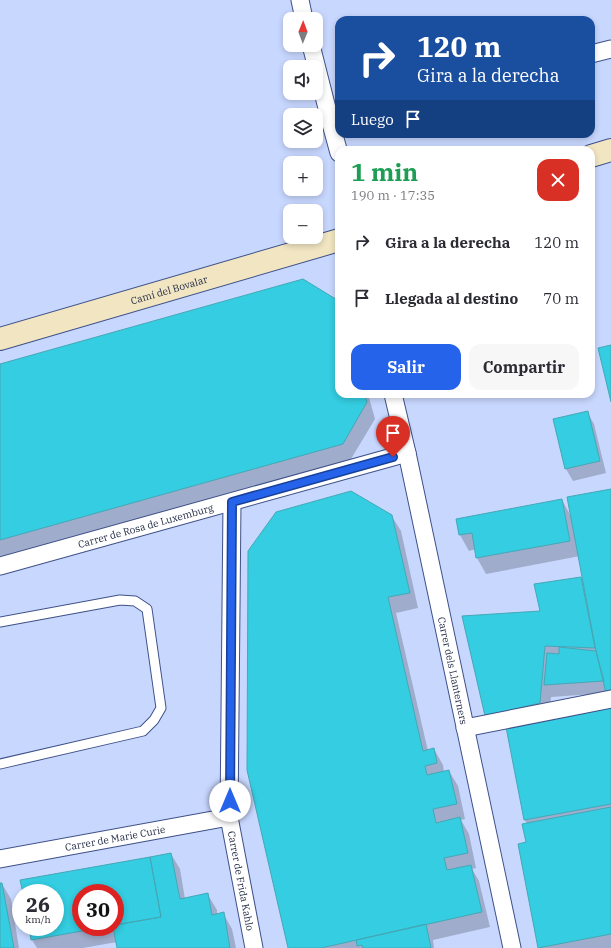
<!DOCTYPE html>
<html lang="es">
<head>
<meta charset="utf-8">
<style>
  body { margin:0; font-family:"IBM Plex Serif",serif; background:#f7f7f7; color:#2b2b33; height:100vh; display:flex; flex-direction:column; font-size:15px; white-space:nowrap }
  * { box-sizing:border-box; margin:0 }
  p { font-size:13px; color:#7c7c81 }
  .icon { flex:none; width:22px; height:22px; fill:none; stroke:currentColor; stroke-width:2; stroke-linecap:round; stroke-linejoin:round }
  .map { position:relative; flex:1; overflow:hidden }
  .drawer { position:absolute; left:335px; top:146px; width:260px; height:252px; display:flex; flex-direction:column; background:#fff; border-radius:12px; box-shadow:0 2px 6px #0003 }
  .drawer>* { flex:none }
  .hud { position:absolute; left:335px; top:16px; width:260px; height:122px; border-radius:12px; box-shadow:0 2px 6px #0003; background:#1a4fa0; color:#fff; overflow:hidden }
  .needle { width:26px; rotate:1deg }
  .buttons { position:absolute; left:283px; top:12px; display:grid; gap:8px }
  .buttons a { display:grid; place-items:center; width:40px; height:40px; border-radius:8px; background:#fff; box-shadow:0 2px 6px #0003; font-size:20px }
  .speed { position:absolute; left:12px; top:884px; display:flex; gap:8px; font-size:20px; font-weight:700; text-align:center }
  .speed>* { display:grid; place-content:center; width:52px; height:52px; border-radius:50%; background:#fff; box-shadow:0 2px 6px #0003; line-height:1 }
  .speed small { font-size:10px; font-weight:400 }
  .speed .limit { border:6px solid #d22; background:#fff; color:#111 }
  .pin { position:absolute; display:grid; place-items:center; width:34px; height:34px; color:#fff; margin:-41px -17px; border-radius:50% 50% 50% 0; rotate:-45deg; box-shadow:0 0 4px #0007 }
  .pin .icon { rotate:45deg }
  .me { position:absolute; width:44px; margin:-22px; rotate:0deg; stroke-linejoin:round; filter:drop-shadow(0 0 3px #0008) }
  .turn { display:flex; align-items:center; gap:14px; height:84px; padding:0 16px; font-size:18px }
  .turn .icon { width:52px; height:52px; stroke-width:2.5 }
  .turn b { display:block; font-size:28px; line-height:34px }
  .then { display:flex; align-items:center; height:38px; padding:0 16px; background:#0003; gap:8px; font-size:15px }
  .round { display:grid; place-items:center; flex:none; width:42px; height:42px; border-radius:12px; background:#f7f7f7 }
  .summary { display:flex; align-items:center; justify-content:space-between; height:68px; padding:0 16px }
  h1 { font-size:24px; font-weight:700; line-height:30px; color:#1e9e55 }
  .action { display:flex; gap:8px; margin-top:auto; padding:8px 16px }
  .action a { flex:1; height:46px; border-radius:12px; background:#2563eb; color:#fff; font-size:16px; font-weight:700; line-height:46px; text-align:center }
  .action a+a { background:#f7f7f7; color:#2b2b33 }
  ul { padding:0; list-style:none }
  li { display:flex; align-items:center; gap:12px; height:56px; padding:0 16px }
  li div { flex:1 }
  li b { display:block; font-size:15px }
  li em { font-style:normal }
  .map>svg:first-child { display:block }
</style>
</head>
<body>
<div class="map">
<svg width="611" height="948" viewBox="0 0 611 948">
  <rect width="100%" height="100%" fill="#c8d7fe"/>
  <!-- shadow -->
  <path fill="#0003" fill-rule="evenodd" d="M339,302V394H368L375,419L351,459L0,558V365Z
    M587,412L594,424L606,473L573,481L566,469L554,420Z
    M611,491L607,693L551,697L549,720L611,708V948H540L527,843V824L525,820L507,728L495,731L486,716L541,611L581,578L585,584L580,556L486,574L477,558L476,549L469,551L460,535L457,520L562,500L572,518Z
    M391,515L401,531L418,608L396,613L428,751L434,749L443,765L444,772L449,771L458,786L465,819L461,820L469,834L476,868L472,869L479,881L490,927L433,940L434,948H289Z
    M171,854L180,869L185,899L208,895L217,910V915L223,913L232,929L236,948H118L117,942L83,948H37L32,940L30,927H55V893H24ZM81,893H115V927H81Z
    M0,884H2L11,899L19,948H0Z"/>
  <!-- building -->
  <path fill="#34cde1" stroke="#44a8b6" d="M303,279L339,301V394H364L367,402L343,444L0,540V364Z
    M611,345V402L598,348Z
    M588,411L600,461L565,469L553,419Z
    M611,489V692L606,693L596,651L567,497Z
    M351,491L392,515L410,593L388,597L423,751L434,748L437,763L425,766L427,775L449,770L457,804L433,809L436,823L460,817L468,853L444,858L447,870L471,865L482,912L321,948H288L247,770L248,551L276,512Z
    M562,499L570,541L476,558L472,533L459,535L456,519Z
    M581,577L595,648L545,646L540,703L485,716L462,616L540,611L534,584Z
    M559,647L596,651L604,681L544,685L547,653L559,654Z
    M611,707V804L524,820L506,727Z
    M611,807V934L538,948L518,844L526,842L522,824Z
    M171,853L180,899L208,893L212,915L224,912L230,948H117L113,927H115V925L161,917L150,857Z
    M150,857L161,917L115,925V893H81V927H105L31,940L29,927H55V893H23L20,880Z
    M0,883H2L14,948H0Z
    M426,924L431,948H363L362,945L357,946L356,940Z"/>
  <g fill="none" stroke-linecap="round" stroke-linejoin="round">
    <defs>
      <path id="lane" d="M0,622L120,600L135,601L147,609L161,708L154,720L143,731L0,764"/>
      <g id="street">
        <path d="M300,0L304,19"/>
        <path d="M311,45L331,124L339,153"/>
        <path d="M591,54L611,49"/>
        <path id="s1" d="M393,394L407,453L512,948"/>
        <path id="s2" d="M232,502L229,817L254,948"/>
        <path id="s3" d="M0,566L407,453"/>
        <path d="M465,728L611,699"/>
        <path id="s4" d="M0,859L229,817"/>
      </g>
      <g id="secondary">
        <path d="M591,156L611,150"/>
        <path id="s5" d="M0,339L339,240"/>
      </g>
    </defs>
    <!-- lane casing -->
    <use href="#lane" stroke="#3e5188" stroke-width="11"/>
    <!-- street casing -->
    <use href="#street" stroke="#3e5188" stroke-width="19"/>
    <!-- secondary casing -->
    <use href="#secondary" stroke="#3e5188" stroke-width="24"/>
    <!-- lane -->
    <use href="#lane" stroke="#fff" stroke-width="9"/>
    <!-- street -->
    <use href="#street" stroke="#fff" stroke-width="17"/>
    <!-- secondary -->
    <use href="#secondary" stroke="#f1e5c2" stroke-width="22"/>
  </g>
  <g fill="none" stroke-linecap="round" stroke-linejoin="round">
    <defs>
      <path id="route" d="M230,801L232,502L393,457"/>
    </defs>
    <!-- route casing -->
    <use href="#route" stroke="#184099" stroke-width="10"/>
    <!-- route -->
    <use href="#route" stroke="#2563eb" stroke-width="7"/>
  </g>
  <g text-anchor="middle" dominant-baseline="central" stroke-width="3.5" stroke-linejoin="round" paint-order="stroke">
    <!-- street labels -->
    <g font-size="10" fill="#242d46" stroke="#dae5ff">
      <text stroke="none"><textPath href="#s5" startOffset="176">Camí del Bovalar</textPath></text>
      <text stroke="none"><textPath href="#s3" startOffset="151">Carrer de Rosa de Luxemburg</textPath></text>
      <text stroke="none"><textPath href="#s1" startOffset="283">Carrer dels Llanterners</textPath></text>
      <text stroke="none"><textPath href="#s4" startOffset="117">Carrer de Marie Curie</textPath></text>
      <text stroke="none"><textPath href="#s2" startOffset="380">Carrer de Frida Kahlo</textPath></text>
    </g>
  </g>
</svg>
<div class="buttons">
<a><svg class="needle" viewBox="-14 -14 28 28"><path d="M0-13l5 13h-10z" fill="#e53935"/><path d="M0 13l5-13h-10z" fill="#7c7c81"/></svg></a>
<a><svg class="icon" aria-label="sound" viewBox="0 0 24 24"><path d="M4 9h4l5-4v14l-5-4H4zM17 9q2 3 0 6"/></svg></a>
<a><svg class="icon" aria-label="layers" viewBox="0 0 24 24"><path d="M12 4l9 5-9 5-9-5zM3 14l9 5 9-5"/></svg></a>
<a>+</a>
<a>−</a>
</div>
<div class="speed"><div>26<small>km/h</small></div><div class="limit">30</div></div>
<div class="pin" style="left:393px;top:457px;background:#d93025"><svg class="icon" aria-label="arrive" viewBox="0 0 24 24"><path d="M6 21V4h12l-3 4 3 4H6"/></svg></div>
<svg class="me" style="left:230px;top:801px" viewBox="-20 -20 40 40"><circle r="19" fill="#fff"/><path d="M0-13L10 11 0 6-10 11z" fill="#2563eb"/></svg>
<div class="hud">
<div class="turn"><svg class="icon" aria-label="right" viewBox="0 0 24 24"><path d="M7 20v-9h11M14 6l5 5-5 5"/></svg><div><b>120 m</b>Gira a la derecha</div></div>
<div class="then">Luego<svg class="icon" aria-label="arrive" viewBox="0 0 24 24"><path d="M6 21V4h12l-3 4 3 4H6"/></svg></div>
</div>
<section class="drawer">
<div class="summary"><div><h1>1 min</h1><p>190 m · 17:35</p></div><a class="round" style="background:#d93025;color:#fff"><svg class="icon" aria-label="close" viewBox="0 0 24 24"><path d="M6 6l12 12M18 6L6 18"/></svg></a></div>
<ul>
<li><svg class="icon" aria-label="right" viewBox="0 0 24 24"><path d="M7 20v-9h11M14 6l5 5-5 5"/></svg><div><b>Gira a la derecha</b></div><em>120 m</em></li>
<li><svg class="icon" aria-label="arrive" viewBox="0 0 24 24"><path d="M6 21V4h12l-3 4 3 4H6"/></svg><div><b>Llegada al destino</b></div><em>70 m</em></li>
</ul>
<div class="action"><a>Salir</a><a>Compartir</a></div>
</section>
</div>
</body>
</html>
